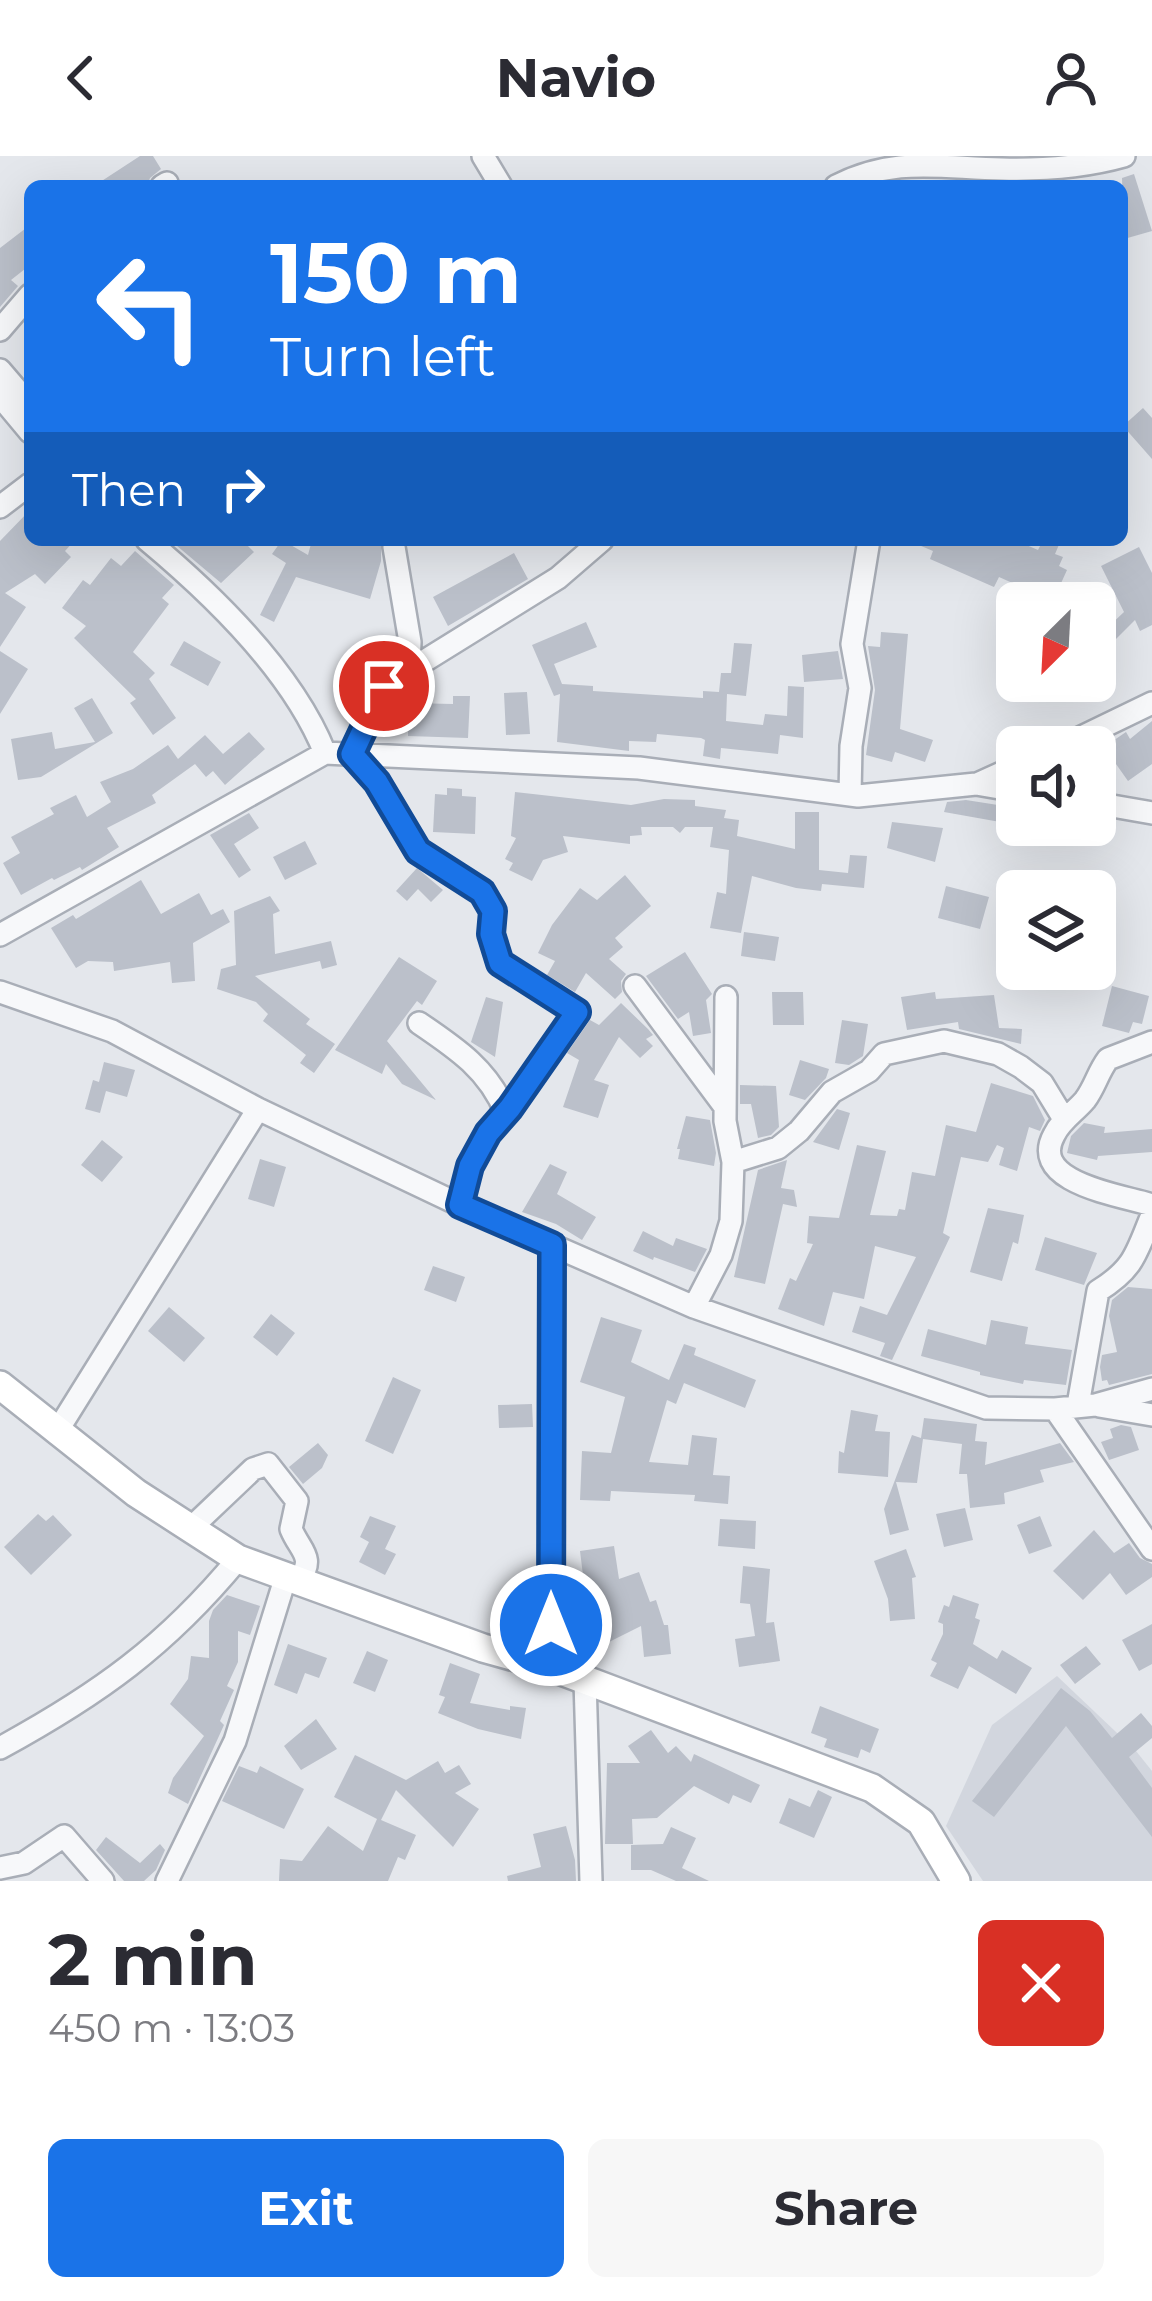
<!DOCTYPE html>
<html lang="en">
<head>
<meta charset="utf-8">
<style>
  body { margin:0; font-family:Montserrat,sans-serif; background:#f7f7f7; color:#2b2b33; height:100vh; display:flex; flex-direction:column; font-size:45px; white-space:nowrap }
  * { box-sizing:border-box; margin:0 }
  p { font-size:39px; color:#7c7c81 }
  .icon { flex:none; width:66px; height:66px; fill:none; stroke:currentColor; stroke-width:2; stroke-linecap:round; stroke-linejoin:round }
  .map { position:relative; height:1725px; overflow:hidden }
  .drawer { display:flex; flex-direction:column; background:#fff; flex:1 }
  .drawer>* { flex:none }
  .guide { position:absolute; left:24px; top:24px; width:1104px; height:366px; border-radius:18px; box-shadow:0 12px 48px #0002; background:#1a73e8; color:#fff; overflow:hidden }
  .needle { width:78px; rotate:204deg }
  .controls { position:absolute; left:996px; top:426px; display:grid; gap:24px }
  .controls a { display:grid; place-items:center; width:120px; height:120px; border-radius:18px; background:#fff; box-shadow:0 12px 48px #0002; font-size:60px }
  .pin { position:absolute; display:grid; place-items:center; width:102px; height:102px; color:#fff; margin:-51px; border:6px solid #fff; border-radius:50%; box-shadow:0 3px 12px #0007 }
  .me { position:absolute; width:132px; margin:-66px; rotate:0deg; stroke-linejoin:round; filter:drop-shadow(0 0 9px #0008) }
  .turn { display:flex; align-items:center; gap:42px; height:252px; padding:0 48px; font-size:54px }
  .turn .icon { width:156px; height:156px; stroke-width:2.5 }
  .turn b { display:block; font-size:84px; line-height:102px }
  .then { display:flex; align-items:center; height:114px; padding:0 48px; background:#0003; gap:24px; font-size:45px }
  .round { display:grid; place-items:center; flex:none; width:126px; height:126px; border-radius:18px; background:#f7f7f7 }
  .head { display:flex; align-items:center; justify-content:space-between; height:204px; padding:0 48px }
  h1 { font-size:72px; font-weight:700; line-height:90px }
  .button { display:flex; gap:24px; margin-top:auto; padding:24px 48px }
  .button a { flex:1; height:138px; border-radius:18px; background:#1a73e8; color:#fff; font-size:48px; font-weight:700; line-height:138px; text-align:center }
  .button a+a { background:#f7f7f7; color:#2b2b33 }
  header { display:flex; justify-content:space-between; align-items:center; height:156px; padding:0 48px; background:#fff; font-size:54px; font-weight:700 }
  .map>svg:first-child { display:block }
</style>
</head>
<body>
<header><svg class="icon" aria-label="back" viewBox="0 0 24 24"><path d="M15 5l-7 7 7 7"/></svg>Navio<svg class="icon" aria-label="person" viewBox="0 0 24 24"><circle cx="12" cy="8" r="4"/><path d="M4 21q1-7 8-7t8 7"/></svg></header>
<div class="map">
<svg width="1152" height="1725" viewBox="0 0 1152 1725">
  <rect width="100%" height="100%" fill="#e4e7ec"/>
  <!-- built -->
  <path fill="#d2d6de" d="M1057,1520L1136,1595L1152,1615V1725H983L946,1670L992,1569Z"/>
  <!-- building -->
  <path fill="#bbc0ca" d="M140,0H153L161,13L150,22L147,30H94Z
    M1134,18L1152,75L1124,83L1122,22Z
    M30,69V109L11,124L18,130L0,151V92Z
    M1143,252L1152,262V303L1123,270Z
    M30,354V384H75L65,395L71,401L45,428L35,418L5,437L26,451L0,491V385Z
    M170,384H242L254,396L221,427Z
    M282,384L308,399L312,384H381V405L370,443L296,421L274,466L260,459L286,407L272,398Z
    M907,384H1015L1038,394L1043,384H1061L1055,398L1063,401L1059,410L1067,414L1053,445L999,421L994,431L930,403L933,395Z
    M1139,391L1152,417V469L1140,475L1135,464L1115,484L1105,474L1124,456L1101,410Z
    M135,395L174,429L162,442L169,448L133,496L155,517L149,523L176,562L153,579L130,547L136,543L74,482L86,470L62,452L83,424L90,429L111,402L121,410Z
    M514,397L528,423L448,470L433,441Z
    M586,466L597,491L554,508L562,528L593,530V535L703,542V535L719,536L721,517H731L734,487L752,488L746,540L727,538L726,565L763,569L765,558L787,560L788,530L804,531L803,582L780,579L778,598L721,592L720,603L703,600L705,584L701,582L657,578L656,586L629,585V595L557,586L560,538L554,540L532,489Z
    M881,476L908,478L900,573L933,584L925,606L895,596L892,606L866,599L875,534L868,490L880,491Z
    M184,485L221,506L208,530L170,509Z
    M0,495L28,513L0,558Z
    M838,495L843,523L804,526L802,499Z
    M527,536L530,578L506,579L504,537Z
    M453,540H470L468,582L408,580L409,547L453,548Z
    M92,542L113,577L41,621L18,624L11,583L52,576L55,593L95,586L74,552Z
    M1152,565V608L1128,625L1104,591L1126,576L1130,583Z
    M249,576L265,593L225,629L213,615L206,621L195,608L152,639L156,647L107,672L119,691L82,714L80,711L54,724L52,722L21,739L3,707L20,697L11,681L54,658L50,652L76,639L87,661L111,646L100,626L133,613L168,589L178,603L205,579L223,598Z
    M447,632L462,633V640L476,641L475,678L433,676L435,638L447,639Z
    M515,636L631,649L664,643L695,644V650L726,654L724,662L739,664L737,680L795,693V656H819V714L848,717L850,699L867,700L864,732L822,728L821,735L796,732L752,720L741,777L710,772L717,736L726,738L729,694L710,691L713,671H685L680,677L673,671H641L642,679L630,680V688L563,680L568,696L543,704L532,725L509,714L513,707L505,703L516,682L511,680Z
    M966,644L1017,652V669L944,656L947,646Z
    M249,657L259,672L234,688L251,714L239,722L210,679Z
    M892,666L943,672L935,706L887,692Z
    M305,685L317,708L285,724L273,701Z
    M417,712L443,734L431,746L418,733L407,745L396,735Z
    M625,719L651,750L615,782L623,791L609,803L626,818L621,825L622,836L615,843L586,817L575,836L547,819L555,805L538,797L552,769L580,732L597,744Z
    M141,724L161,758L199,737L211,759L223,753L230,766L193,787L195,825L172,827L170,806L114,815L113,806L88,805L76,812L51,772L73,759L76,763Z
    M946,730L989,741L980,773L938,762Z
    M270,740L280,755L273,758L275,798L331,785L337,809L322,813L320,805L255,820L310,863L306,868L335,888L314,917L300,907L306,899L263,865L268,858L256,846L217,833L221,813L236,809L234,755Z
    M744,776L779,781L775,805L741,800Z
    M685,796L712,838L706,844L711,877L693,880L689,856L678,863L646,820Z
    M399,801L437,825L422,849L417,845L387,885L436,944L402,928L386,908L382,918L335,894Z
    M1112,830L1149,840L1142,868L1133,866L1129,877L1102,870Z
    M772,836H803L804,869H773Z
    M935,836L936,843L994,839L999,872L1022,873L1021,888L959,873L958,866L907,874L901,841Z
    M486,841L503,846L495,901L471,886Z
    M621,847L648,873L653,879L646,883L653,890L640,902L619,881L594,924L609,929L598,962L563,951L579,904L567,897L590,864L599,869Z
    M842,864L868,868L863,900L849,909L835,907Z
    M800,904L829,913L826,922L805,944L789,939Z
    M104,906L135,914L127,941L106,935L100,957L85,953L93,924L99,926Z
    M991,927L1033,940L1045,964L1040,975L1029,971L1017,1015L999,1009L1004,992L997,989L988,1006L961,1001L943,1077L950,1081L892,1204L880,1200L885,1187L852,1176L860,1150L887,1159L916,1101L875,1090L864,1143L833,1136L824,1170L778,1153L790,1122L796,1125L813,1088L807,1087L809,1060L839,1062L857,989L886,995L870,1059L897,1060L899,1053L905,1054L912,1016L935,1020L946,969L976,976Z
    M740,929L776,930L779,971L771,979L758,982L751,948H740Z
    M837,953L850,957L839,994L813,986Z
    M686,960L710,964L716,997L714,1010L678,1003L680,993H677Z
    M1084,967L1105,971L1104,977L1152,973V996L1098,1000L1097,1004L1067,997L1071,980Z
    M102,984L123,1001L102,1026L81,1009Z
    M260,1003L286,1011L274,1051L248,1043Z
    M787,1004L781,1032L794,1034L797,1051L783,1048L765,1128L734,1121L758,1014Z
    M550,1008L567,1016L557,1038L596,1061L582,1084L556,1068L522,1056Z
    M988,1052L1024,1059L1018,1088L1013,1086L1002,1125L970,1116Z
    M643,1075L673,1090L676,1082L707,1093L695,1116L654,1101L653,1104L633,1095Z
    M1045,1081L1097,1097L1084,1129L1035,1114Z
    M433,1110L465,1121L456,1146L424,1134Z
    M1128,1131L1152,1133V1218L1109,1229L1107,1224L1102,1225L1100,1211L1102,1199L1117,1196L1109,1160L1112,1144Z
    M169,1151L205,1182L184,1206L148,1175Z
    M271,1158L295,1177L277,1200L253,1181Z
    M601,1161L642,1174L631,1206L669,1224L684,1188L696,1192L694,1199L756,1224L745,1252L684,1227L676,1248L667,1244L649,1306L688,1309L692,1279L717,1282L713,1319L730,1320L728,1348L694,1345L695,1339L611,1335L610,1345L580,1344L582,1295L611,1297L625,1241L580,1226Z
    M991,1164L1028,1171L1025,1188L1072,1194L1066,1229L1024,1224L1023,1228L980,1219V1216L921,1200L928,1173L986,1189Z
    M393,1221L421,1234L393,1298L365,1285Z
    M532,1248L533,1271L499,1272L498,1249Z
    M851,1254L878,1259L875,1275L890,1276L888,1321L838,1317L839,1295L844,1297Z
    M924,1262L977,1268L975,1285L987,1286L985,1309L1060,1287L1074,1306L1040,1314L1044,1326L1004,1337L1005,1348L970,1352L967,1318H959L962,1288L923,1283L917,1327L896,1326L909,1374L890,1379L884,1353L912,1279L921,1282Z
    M1121,1269L1131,1271L1139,1294L1109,1304L1101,1286L1113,1282L1110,1273Z
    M318,1287L328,1299L322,1312L303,1328L289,1311Z
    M965,1352L973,1384L944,1391L936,1358Z
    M38,1358L46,1365L53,1359L72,1379L31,1419L4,1391Z
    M370,1360L396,1370L385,1393L396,1398L385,1419L359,1406L369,1386L360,1381Z
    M1040,1360L1052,1390L1029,1398L1017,1369Z
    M720,1363L756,1365L755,1393L718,1390Z
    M1094,1374L1114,1397L1129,1387L1140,1402L1152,1408V1421L1126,1439L1110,1417L1083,1444L1053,1415Z
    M614,1390L619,1423L639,1416L650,1446L656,1444L664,1469H668L671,1498L644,1501L641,1470L585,1498L573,1476L586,1469L575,1449L591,1441L584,1427L580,1395Z
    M906,1393L916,1421L912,1422L915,1463L890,1465L888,1443L874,1405Z
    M743,1410L770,1413L766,1467L774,1466L780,1505L739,1511L735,1483L755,1480L750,1448L740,1447Z
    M227,1439L260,1450L250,1479L238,1475V1506L227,1530L234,1534L220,1565L224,1569L188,1648L168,1637L173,1622L204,1580L170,1548L188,1523L191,1500L209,1502V1465L213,1454Z
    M953,1439L979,1448L975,1462L980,1464L973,1488L997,1503L1002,1494L1032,1512L1016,1538L969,1510L958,1533L930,1520L937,1507L931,1504L943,1478V1468L938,1466L944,1449L949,1451Z
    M1152,1468V1508L1139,1515L1122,1484Z
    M288,1488L327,1502L319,1522L305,1517L297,1538L274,1529Z
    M1086,1490L1101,1508L1075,1528L1060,1509Z
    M367,1495L388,1504L375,1536L353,1527Z
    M450,1507L480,1518L470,1547L510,1554V1550L526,1552L521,1583L478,1573L438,1557L445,1541L439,1539Z
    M1061,1532L1090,1555L1112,1582L1141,1557L1152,1570V1582L1129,1601L1152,1632V1681L1066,1570L994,1661L972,1645Z
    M820,1550L879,1573L870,1597L861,1593L858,1602L824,1591L827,1583L811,1577Z
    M316,1563L337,1593L301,1614L284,1590Z
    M651,1574L668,1597L676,1590L691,1606L694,1598L760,1629L751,1647L733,1639L729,1648L694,1630L657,1662L632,1663L633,1688H605L607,1607H640L628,1590Z
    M355,1599L406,1624L438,1605L445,1617L459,1609L471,1628L455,1637L479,1653L453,1691L396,1634L381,1664L416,1679L405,1704L398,1701L388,1725H279L280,1703L302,1705L328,1670L363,1695L377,1663L334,1641Z
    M239,1610L257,1617L260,1610L304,1633L284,1673L222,1645Z
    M818,1634L832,1641L814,1682L779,1667L789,1642L810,1651Z
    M566,1670L575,1704L576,1725H508L507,1720L541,1711L533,1678Z
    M671,1671L696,1682L682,1712L709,1725H676L651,1714H631V1689L663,1688Z
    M106,1681L140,1707L160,1688L165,1694L156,1714L144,1725H124L96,1694Z"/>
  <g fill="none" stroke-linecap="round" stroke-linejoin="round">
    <defs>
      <path id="street" d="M483,0L501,30
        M162,30L167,27
        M836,30C895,0 939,12 1002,13C1042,14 1085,11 1124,0
        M0,174L30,139
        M0,214L30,249
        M0,240L30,276
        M0,351L30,328
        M147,384C213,439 293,517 325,597
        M394,391L410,486L409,513
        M1061,591L1152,547
        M977,628L1017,610
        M850,639L851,590L860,532L852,488L869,384
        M1095,647L1152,657
        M0,779L325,597L639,612L858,640L976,628L1017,635
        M635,830L725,951
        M0,836L112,875L258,953L460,1049L694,1151L791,1185L986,1252L1055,1253L1095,1249L1152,1233
        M419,867C456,892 489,914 506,957
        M1152,886L1108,903C1098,916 1095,931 1085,944C1075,956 1061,964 1054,979C1028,1027 1121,1039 1152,1049
        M733,1006L778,992L799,975L832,936L869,915L884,898L944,885L998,898L1021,911L1042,927L1064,963
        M460,1049L470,1010L488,977L510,952L577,856L500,807L491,778L492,755L482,736L418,695L377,626L352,598L384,530L558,422L602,384
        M694,1151L721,1099L731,1065L733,1006L725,965L726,841
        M1078,1249L1098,1135C1135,1112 1136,1097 1152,1059
        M1099,1250L1152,1259
        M1055,1253L1152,1393
        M56,1277L258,953
        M193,1370L253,1313L268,1308L297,1345L291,1373C300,1395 316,1401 299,1424
        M551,1511L552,1089
        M585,1524L591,1725
        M0,1592C99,1538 166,1490 238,1403
        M0,1712L24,1707L64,1680L103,1725
        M167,1725L235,1585L286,1420"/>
      <path id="secondary" d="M0,1229L136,1337L238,1403L483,1492L551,1511L872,1632L921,1666L956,1725"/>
    </defs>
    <!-- street casing -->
    <use href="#street" stroke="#a9aeb7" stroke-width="26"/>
    <!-- secondary casing -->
    <use href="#secondary" stroke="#a9aeb7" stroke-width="32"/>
    <!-- street -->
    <use href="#street" stroke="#f7f8fa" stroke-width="21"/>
    <!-- secondary -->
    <use href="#secondary" stroke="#fff" stroke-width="27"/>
  </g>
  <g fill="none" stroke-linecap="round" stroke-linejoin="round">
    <defs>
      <path id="route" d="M384,530L352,598L377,626L418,695L482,736L493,755L491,778L500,807L577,856L510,952L488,977L470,1010L460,1049L552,1089L551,1469"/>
    </defs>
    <!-- route casing -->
    <use href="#route" stroke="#114b97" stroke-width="30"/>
    <!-- route -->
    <use href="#route" stroke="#1a73e8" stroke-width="21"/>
  </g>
</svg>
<div class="controls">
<a><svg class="needle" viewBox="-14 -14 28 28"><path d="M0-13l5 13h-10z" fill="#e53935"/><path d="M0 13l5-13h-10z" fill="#7c7c81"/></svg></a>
<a><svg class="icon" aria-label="sound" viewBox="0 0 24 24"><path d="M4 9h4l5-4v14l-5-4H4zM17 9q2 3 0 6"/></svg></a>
<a><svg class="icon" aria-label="layers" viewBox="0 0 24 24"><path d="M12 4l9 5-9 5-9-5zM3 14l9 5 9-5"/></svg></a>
</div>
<div class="pin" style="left:384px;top:530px;background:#d93025"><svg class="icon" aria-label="arrive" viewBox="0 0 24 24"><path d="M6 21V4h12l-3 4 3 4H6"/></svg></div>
<svg class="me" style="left:551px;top:1469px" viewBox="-20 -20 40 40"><circle r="17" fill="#1a73e8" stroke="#fff" stroke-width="3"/><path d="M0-11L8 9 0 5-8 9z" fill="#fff"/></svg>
<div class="guide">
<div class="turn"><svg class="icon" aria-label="left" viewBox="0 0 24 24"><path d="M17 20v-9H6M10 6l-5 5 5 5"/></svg><div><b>150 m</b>Turn left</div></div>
<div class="then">Then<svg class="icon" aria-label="right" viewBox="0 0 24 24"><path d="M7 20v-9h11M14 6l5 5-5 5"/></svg></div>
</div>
</div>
<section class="drawer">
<div class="head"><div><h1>2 min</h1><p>450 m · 13:03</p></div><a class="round" style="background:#d93025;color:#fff"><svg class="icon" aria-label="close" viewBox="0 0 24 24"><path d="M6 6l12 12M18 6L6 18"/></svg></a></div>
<div class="button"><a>Exit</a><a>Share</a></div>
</section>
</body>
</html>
